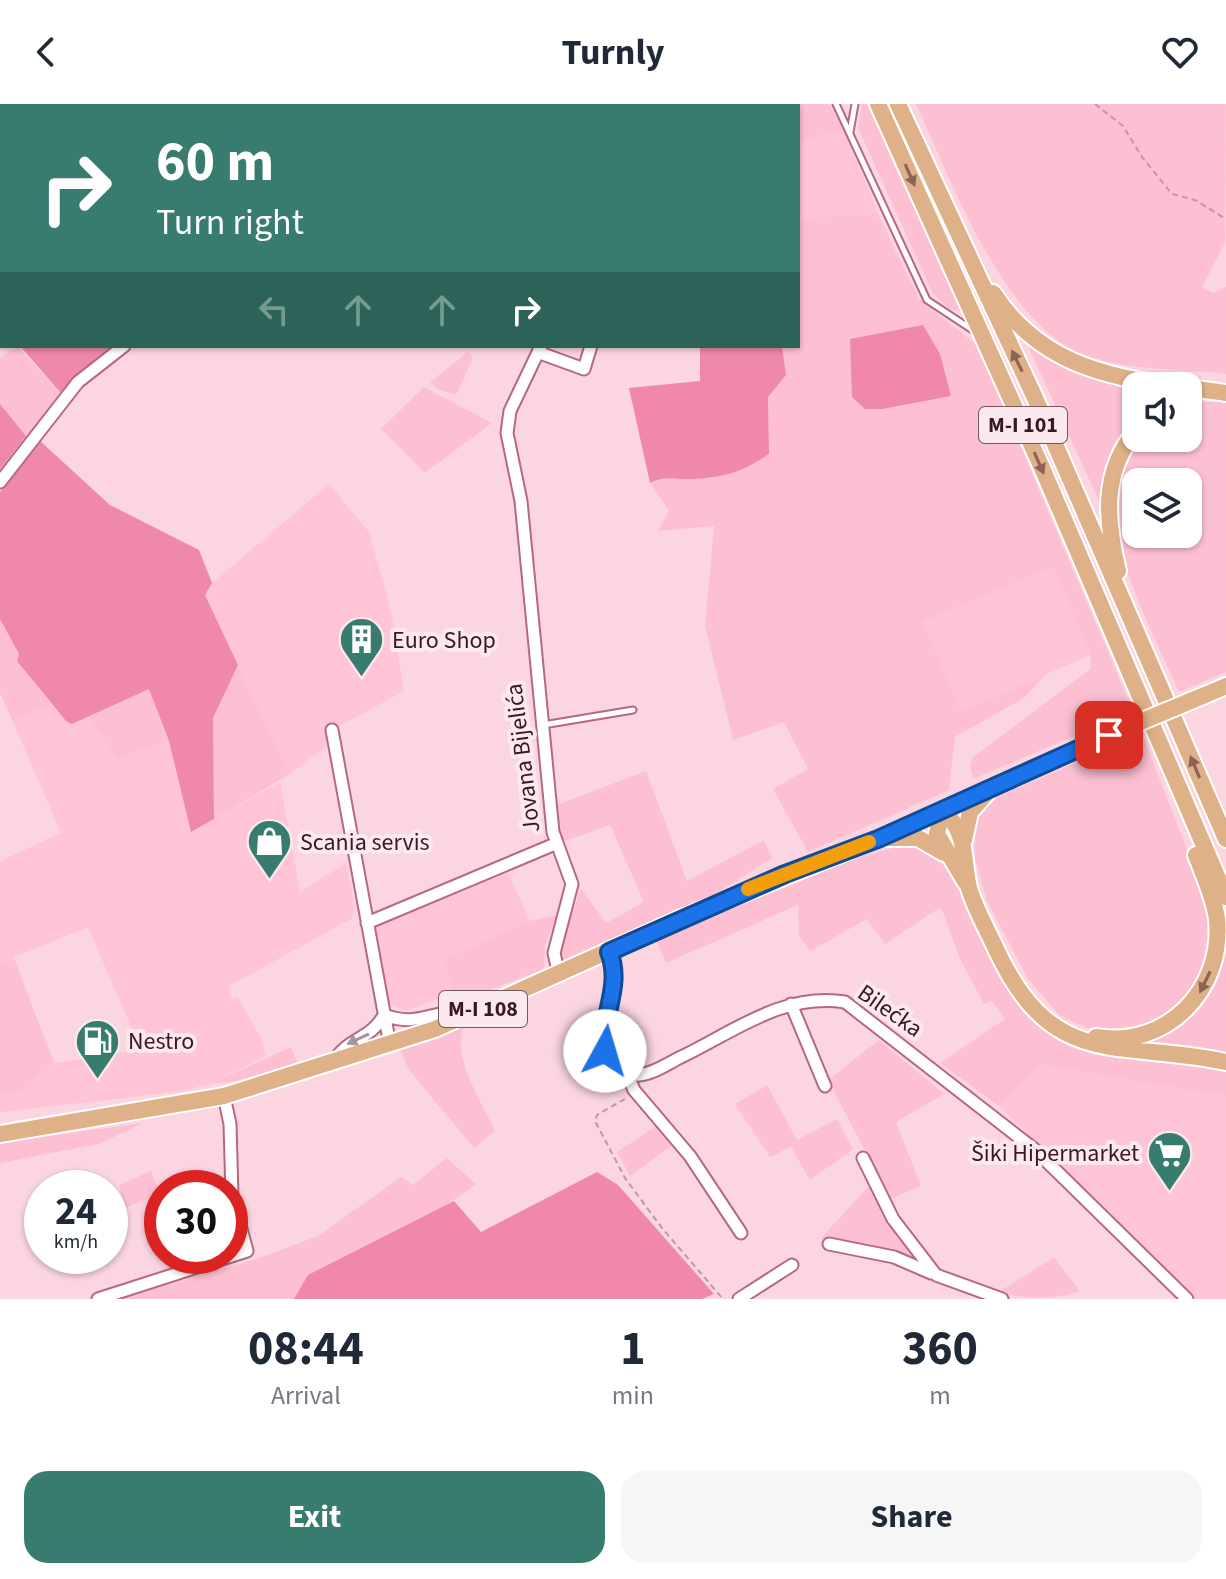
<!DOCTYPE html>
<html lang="en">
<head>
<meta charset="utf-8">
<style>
  body { margin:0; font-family:"Source Sans 3",sans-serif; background:#f6f6f7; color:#1f2937; height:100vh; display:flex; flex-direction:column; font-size:30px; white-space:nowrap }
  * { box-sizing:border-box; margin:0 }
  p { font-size:26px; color:#747a83 }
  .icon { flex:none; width:44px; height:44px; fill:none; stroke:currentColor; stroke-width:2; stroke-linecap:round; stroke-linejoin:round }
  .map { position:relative; height:1195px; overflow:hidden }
  .panel { display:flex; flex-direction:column; background:#fff; flex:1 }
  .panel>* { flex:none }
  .banner { position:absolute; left:0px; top:0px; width:800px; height:244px; box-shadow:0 2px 6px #0004; background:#387c6f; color:#fff; overflow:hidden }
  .controls { position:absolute; left:1122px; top:268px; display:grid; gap:16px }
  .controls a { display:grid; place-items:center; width:80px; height:80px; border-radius:16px; background:#fff; box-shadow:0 2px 6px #0004; font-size:40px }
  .speed { position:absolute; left:24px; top:1066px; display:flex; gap:16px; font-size:40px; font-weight:700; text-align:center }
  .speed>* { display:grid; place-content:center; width:104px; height:104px; border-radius:50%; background:#fff; box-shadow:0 2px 6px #0004; line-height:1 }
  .speed small { font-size:20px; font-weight:400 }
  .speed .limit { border:12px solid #d22; background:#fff; color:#111 }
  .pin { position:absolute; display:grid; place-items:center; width:68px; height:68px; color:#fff; margin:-34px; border-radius:16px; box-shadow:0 4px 12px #0006 }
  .me { position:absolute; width:88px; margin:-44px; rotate:6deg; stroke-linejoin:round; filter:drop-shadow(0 0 6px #0008) }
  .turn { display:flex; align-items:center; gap:28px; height:168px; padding:0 24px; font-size:36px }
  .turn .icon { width:104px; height:104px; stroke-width:2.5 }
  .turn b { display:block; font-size:56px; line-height:68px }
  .lanes { display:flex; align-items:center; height:76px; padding:0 24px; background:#0003; justify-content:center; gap:40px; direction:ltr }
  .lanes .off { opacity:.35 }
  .eta { display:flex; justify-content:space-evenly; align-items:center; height:136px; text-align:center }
  .eta b { font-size:48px; font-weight:700; line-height:56px }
  .action { display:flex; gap:16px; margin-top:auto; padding:16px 24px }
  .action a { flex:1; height:92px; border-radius:24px; background:#387c6f; color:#fff; font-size:32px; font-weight:700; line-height:92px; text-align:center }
  .action a+a { background:#f6f6f7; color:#1f2937 }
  header { display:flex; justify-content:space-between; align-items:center; height:104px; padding:0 24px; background:#fff; font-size:36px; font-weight:700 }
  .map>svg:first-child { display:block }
</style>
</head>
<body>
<header><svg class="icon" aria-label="back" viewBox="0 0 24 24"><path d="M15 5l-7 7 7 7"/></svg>Turnly<svg class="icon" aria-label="heart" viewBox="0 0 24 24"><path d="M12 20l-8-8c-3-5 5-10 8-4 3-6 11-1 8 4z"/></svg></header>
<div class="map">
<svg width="1226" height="1195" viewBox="0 0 1226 1195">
  <rect width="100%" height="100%" fill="#fbd6e0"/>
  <!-- built -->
  <path fill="#ffc4d5" d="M844,26L878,110L798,114V37Z
    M329,380L369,428L392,511L404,587L327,629V642L290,670L205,491L212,479Z
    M1053,463L1091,551L960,607L923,518Z
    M52,601L72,620L88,613L117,654L169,637L191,728L280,678L300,788L346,759L355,804L351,815L229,882L232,895L238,893L262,936L266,952L210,980L178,988L0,1008V990L28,985L33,975L54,959L120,949L139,941L88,823L0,859V757L61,729L12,616Z
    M506,765L530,817L445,856L453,890L405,907L387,899L373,822Z
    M1039,961L1226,992V1195H1197L999,1002Z"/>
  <!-- green -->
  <path fill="#fcc0d2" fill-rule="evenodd" d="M767,0H829L844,26L798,37V2Z
    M862,0H867L962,207L950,205L933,190L858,24Z
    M916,0H1226L1225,139L1202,183L1213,189L1226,183V270C1181,264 1129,267 1087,252C1004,223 951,75 916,0Z
    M878,110L919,195L978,242L1133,607L973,675L970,662L973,653L1090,565L1091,551L1053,463L923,518L961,607L1045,571L1024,594L955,633L949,686L808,748L773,685L808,665L784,618L733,636L705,522L714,422L658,427L669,407L650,379L661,373L690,375L769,350L768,293L786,271L782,242H798V114Z
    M1023,231L1136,282V321L1105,410Z
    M17,242L61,289L26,332L0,300V254Z
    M468,248L473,254L456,291L437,285L430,278Z
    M424,283L492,319L425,369L381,325Z
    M1204,298H1226V568L1179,588C1159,541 1105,439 1113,390C1117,369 1127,351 1138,334H1188V304ZM1136,378H1188V430H1136Z
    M0,515L19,550L17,557L52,601L12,616L0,589Z
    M238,561L290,670L214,715L213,614Z
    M149,584L169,637L117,654L88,613Z
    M1142,629L1208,800L1211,845L1193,889L1171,911L1148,924L1114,929L1087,924L1060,912L1028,875L987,797L975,755V719L980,708L998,693Z
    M646,667L687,777L764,736L772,754L706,796L565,858L559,849L560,841L581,785L606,819L644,798L610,721L562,738L554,702Z
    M912,739L937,749L946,759L1017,897C1032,913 1050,931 1071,940C1113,959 1179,958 1226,963V992L1040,961L999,1002L940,959L1005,915L992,897L984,900L960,855L941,803L885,840L867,815L810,847L799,831L798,801L666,859L656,837L843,757Z
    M557,811L545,841L544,865L489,886L453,890L444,856L530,817Z
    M1226,830V953L1130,942L1177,920Z
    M14,854L54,959L34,975L29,985L0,990V859Z
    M464,922C451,954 482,997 495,1027L474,1044L409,966L399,944Z
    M879,936L944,990L896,1018L921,1082L890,1095L828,976Z
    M291,943L298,961L253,975L210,980Z
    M767,981L797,1036L837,1015L853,1045L810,1076L791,1043L770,1053L735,1000Z
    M143,1019L99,1040L0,1059V1039Z
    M658,1021L674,1040L630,1072L617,1048Z
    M447,1054L476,1080L434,1110L309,1171L294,1195H118L253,1156L318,1132L401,1073L413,1081Z
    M151,1067L160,1090L125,1104L119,1081Z
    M870,1081L899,1135L917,1157L885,1144L821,1134Z
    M1054,1153L1080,1187C1062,1195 1019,1195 999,1188Z"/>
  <!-- forest -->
  <path fill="#ef88ab" d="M923,221L940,250L951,292L882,305H865L852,293L850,235Z
    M20,242H115L83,266L61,289Z
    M700,242H782L786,271L768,293L769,350C742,368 726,373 693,375C676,376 665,371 650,379L629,284L700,277Z
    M0,300L26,332L0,365Z
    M39,336L110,401L199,446L212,479L205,491L238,561L213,614L214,715L191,728L169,637L149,585L72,620L66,617L17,557L19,550L0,515V388Z
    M597,1068L618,1081L714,1190L702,1195H294L308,1171L454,1097L481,1128Z"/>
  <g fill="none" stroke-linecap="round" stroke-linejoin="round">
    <defs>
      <path id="service" d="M836,0L927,196L974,227
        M850,28L855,0
        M543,621L633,606"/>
      <path id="minor" d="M173,0L176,2
        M366,0V2
        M547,2L549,0
        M600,2L601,0
        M541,242L510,307L507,329L521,397L553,728L572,780L554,849L559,871
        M540,249L584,265L591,242
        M0,378L78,278L124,242
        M332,626L390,941
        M367,819L555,740
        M609,848C625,886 592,930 608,956C615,967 627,973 639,971C653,970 667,960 679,954C732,929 783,888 845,898L1034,1045L1187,1195
        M791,900L825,982
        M333,959C347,933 370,937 384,911C422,925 432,902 466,912
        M628,972L634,986L690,1052L741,1129
        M863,1054L893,1115L936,1171L1002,1195
        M829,1140L894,1153L931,1169
        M98,1195L247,1147L232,1091L230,1020L224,992
        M739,1195L792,1161"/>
      <path id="primary" d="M878,0L1042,364L1226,793
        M898,0L1035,294L1226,735
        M993,189C1049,274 1134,276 1226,289
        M1118,467C1106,418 1101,368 1136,327
        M1205,591L1226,582
        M942,706C968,728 962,753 969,784C975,805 987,825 996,845C1053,968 1118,935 1226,958
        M942,706L937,730L966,779
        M888,734H918L944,749
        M964,736L970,708L986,690
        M1096,933C1166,945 1224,886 1217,815C1214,793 1204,772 1196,751
        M0,1030L224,992L435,925L677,816L878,735L1109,631"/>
    </defs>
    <!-- service casing -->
    <use href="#service" stroke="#b86782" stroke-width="9"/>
    <!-- minor casing -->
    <use href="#minor" stroke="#b86782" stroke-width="15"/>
    <!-- primary casing -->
    <use href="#primary" stroke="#fff" stroke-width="20"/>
    <!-- path -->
    <path stroke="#bd99a4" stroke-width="2" stroke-dasharray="6 4" stroke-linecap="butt" d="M1095,0L1123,22L1142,53L1172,90L1195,96L1226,115
      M625,995L597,1011L595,1017L625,1074L662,1124L723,1195"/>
    <!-- service -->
    <use href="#service" stroke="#fff" stroke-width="5"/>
    <!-- minor -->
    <use href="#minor" stroke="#fff" stroke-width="11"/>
    <!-- primary -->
    <use href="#primary" stroke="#dfb188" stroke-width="16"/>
    <defs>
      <path id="primary-bridge" d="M1109,631L1205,591"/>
    </defs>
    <!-- primary-bridge casing -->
    <use href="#primary-bridge" stroke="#fff" stroke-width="20" stroke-linecap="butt"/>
    <!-- primary-bridge -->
    <use href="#primary-bridge" stroke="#dfb188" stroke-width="16"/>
  </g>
  <!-- one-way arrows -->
  <defs><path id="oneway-solid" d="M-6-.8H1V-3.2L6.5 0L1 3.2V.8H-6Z" transform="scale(2)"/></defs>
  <g fill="#8c6456">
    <use href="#oneway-solid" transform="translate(910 71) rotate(66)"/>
    <use href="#oneway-solid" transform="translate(1017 257) rotate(-116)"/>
    <use href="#oneway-solid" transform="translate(1039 359) rotate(66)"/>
    <use href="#oneway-solid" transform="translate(1195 663) rotate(-113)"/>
    <use href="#oneway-solid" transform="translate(1205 878) rotate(116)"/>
  </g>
  <use fill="#a6979c" href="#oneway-solid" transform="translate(358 935) rotate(155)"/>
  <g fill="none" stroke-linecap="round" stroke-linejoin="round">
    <defs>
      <path id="route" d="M605,947C600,912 623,883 609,848L785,770L878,735L1109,631"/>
    </defs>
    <!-- route casing -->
    <use href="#route" stroke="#114b97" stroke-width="20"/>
    <!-- route -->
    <use href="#route" stroke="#1a73e8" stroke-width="14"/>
    <!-- slow -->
    <path stroke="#f59e0b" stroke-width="14" d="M748,785L869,738"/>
  </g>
  <!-- icons -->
  <defs>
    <symbol id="building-pin" viewBox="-11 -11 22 30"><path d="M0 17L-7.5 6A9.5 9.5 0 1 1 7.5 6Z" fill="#387c6f" stroke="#fce9ee"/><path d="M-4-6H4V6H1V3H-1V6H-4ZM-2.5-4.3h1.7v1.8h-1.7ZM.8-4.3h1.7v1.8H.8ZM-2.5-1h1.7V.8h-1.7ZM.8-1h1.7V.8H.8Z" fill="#fff"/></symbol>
    <symbol id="shop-pin" viewBox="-11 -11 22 30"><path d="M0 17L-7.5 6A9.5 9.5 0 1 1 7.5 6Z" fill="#387c6f" stroke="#fce9ee"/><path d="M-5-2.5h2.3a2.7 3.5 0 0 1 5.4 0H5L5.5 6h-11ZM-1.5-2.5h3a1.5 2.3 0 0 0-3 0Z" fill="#fff"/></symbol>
    <symbol id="fuel-pin" viewBox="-11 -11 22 30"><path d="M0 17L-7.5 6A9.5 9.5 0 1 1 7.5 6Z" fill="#387c6f" stroke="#fce9ee"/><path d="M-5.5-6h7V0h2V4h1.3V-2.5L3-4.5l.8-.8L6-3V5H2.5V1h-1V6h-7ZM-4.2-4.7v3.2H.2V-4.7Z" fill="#fff"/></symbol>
    <symbol id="supermarket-pin" viewBox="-11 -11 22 30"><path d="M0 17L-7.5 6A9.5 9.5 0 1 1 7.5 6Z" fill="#387c6f" stroke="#fce9ee"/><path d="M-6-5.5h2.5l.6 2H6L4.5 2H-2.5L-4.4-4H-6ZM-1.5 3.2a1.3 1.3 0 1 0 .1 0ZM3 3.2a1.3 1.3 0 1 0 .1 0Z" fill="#fff"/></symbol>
  </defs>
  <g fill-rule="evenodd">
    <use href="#building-pin" x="336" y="510" width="51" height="69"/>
    <use href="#shop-pin" x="244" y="712" width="51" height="69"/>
    <use href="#fuel-pin" x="72" y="912" width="51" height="69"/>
    <use href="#supermarket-pin" x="1144" y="1024" width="51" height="69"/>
  </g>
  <g text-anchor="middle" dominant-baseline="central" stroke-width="8" stroke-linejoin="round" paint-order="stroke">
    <!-- shield labels -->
    <g fill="#fce9ee" stroke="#745761" stroke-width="2">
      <rect x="979" y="303" width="88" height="36" rx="6"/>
      <rect x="439" y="887" width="88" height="36" rx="6"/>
    </g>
    <g font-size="22" font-weight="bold" fill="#391824">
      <text x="1023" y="321">M-I 101</text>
      <text x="483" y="905">M-I 108</text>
    </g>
    <!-- poi labels -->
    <g font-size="24" fill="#391824" stroke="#fce9ee" text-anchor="start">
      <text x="392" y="536">Euro Shop</text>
      <text x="300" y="738">Scania servis</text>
      <text x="128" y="937">Nestro</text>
      <text x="1139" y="1049" text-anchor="end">Šiki Hipermarket</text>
    </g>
    <!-- street labels -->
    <g font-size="24" fill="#391824" stroke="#fce9ee">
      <text transform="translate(523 654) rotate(-97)">Jovana Bijelića</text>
      <text transform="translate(890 907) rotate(35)">Bilećka</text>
    </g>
  </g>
</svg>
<div class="controls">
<a><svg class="icon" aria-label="sound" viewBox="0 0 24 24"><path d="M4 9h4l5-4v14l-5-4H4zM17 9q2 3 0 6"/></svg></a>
<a><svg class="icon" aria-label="layers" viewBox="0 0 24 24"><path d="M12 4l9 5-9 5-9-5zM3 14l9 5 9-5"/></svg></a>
</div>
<div class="speed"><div>24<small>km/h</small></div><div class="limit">30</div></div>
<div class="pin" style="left:1109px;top:631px;background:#d93025"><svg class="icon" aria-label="arrive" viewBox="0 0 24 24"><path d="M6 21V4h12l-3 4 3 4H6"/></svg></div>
<svg class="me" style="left:605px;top:947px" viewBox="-20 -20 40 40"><circle r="19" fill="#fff"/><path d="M0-13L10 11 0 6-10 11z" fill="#1a73e8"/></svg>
<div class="banner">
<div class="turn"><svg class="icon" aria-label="right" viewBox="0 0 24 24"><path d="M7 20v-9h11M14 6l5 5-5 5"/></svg><div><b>60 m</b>Turn right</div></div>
<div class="lanes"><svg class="icon off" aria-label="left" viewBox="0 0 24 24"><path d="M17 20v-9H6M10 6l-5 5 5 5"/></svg><svg class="icon off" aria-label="ahead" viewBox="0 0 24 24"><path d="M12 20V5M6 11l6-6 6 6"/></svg><svg class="icon off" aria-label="ahead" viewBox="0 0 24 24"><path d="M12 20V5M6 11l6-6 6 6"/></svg><svg class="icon" aria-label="right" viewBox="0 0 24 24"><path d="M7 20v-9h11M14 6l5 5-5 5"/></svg></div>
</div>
</div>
<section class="panel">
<div class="eta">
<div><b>08:44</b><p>Arrival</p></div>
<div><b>1</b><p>min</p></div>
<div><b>360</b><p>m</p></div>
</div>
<div class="action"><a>Exit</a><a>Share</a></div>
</section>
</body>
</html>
